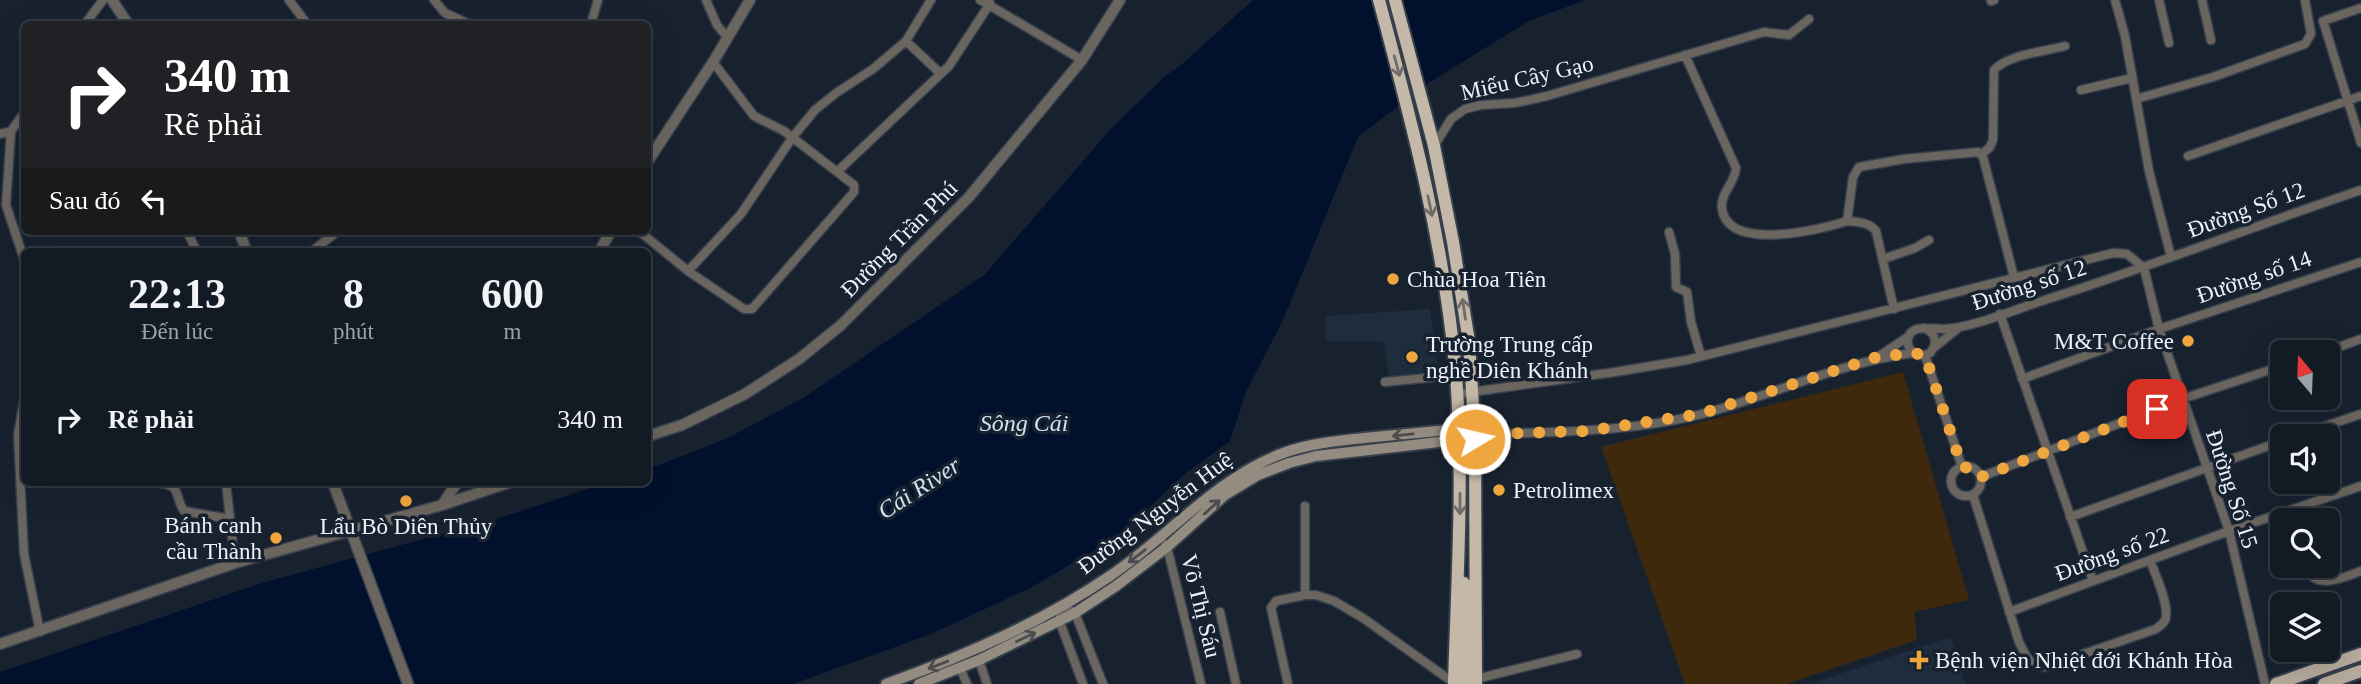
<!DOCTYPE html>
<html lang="vi">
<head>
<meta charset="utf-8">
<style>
  body { margin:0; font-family:"Times New Roman",serif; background:#1b232b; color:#f1f3f6; height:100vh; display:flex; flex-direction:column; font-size:26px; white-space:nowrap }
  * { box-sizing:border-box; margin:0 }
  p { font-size:23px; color:#9ca1a6 }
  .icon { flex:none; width:38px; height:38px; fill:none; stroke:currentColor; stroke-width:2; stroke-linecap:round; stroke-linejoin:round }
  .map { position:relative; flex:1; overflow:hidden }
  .details { position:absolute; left:21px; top:248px; width:630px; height:238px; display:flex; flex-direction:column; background:#121a23; border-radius:10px; box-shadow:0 7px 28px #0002,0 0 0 2px #313841 }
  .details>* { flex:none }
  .top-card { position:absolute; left:21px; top:21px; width:630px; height:214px; border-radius:10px; box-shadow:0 7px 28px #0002,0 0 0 2px #313841; background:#202124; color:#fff; overflow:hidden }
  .needle { width:46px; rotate:341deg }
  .tools { position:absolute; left:2270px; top:340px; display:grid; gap:14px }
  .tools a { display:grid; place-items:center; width:70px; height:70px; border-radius:10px; background:#121a23; box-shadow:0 7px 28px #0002,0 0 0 2px #313841; font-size:35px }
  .pin { position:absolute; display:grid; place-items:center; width:60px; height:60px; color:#fff; margin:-30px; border-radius:14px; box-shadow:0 4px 10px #0006 }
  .me { position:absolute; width:77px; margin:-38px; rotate:81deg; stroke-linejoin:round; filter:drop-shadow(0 0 5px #0008) }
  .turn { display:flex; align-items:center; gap:24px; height:147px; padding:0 28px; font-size:32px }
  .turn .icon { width:91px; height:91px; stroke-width:2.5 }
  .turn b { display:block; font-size:49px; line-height:60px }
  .then { display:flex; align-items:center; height:66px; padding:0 28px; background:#0003; gap:14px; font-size:26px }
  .eta { display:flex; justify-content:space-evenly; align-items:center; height:119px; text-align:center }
  .eta b { font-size:42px; font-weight:700; line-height:49px }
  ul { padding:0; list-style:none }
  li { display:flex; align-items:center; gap:21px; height:105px; padding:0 28px }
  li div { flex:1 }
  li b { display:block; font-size:26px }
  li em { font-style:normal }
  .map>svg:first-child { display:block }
</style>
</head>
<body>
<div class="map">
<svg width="2361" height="684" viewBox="0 0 2361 684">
  <rect width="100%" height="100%" fill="#18222f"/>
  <!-- built -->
  <path fill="#1e2d3e" d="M1430,309L1439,373L1389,378L1384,342L1326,341V316Z
    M1951,637L1966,684H1810Z"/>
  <!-- green -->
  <path fill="#3e290d" d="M1903,372L1969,600L1914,612L1917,640L1786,684H1685L1601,447Z"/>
  <!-- water -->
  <path fill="#00102d" d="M1253,0H1585L1529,21L1430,82L1358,137L1283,320L1246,392L1230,441L1187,472L1117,537L1032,587L931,634L793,684H0V672L262,583L500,518L605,483H648V469L726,439L803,398L984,275L1110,130L1163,78L1182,64Z"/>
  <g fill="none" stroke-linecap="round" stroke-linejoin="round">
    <defs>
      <path id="minor" d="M289,0L307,24
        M434,0L445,13L469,24
        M706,0L717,25L727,37
        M2115,0L2125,36L2149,171L2171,257
        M2159,0L2169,43
        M2202,0L2211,40
        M1991,1L1994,0
        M990,3L989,5L1082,60
        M2361,8L2323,21L2361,143
        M85,24L103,0
        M591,24L598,0
        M906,41L940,73
        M1685,55L1736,168C1735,183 1720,193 1722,209C1728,252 1820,230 1847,221L1853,177L1859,167L1904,159L1978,152L1983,157L2014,277
        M2081,90L2132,78
        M2136,99L2213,77L2305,44L2311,34L2305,0
        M11,131L6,205L24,259
        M0,134L11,131L24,113
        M1434,146L1451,119L1465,109L1481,105L1515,103L1547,96L1764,32L1789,35L1809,19
        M1982,154L1990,147L1993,140L1994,70C2007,55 2046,51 2065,46
        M2188,156L2361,96
        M838,171L949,66L989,5L980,0
        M1847,221C1857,222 1869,222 1876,231L1894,309
        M187,231L197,252
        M639,231L688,271L741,214L792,138L815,110L836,93L873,69L906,41L931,0
        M1669,232L1675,254L1676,287L1687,292L1691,322L1701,356
        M311,252L338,231
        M1883,259L1915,248L1929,240
        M2144,268L2159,329L2229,531L2265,684
        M688,271L744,309H752L854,192V185L784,131L754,116L713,62
        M2000,314L2093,581
        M1925,328C1936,334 1938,343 1930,353C1909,363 1899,335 1917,329C1925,327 1936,329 1944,329C1973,328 2021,307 2051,298C2155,265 2257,225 2361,190
        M1935,347L1957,329
        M2325,352L2361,339
        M1925,355L1962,467
        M1879,356L1909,336
        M2022,379L2159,329L2361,262
        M1385,382L1456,375
        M1457,394L1615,372L1687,360L2113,253L2127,254L2144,268
        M24,401L18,435L24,554L40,632
        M1494,434C1563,432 1635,431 1702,414C1773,395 1841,362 1913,353
        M2296,436L2361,414
        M1951 481a15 15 0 1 1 30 0a15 15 0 1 1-30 0Z
        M1981,477L2182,399L2282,366
        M159,483C182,485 174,496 184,511L230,519
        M226,483L235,563
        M1973,495L2019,642L2026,656L2034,665L2046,667L2156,629C2161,625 2166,622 2166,616C2168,602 2155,574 2150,560
        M1305,506V595
        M2070,517L2282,441
        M1165,544L1167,547L1201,684
        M2305,565C2314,592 2342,578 2361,571
        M1220,612L1236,684
        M2009,612L2229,531L2361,486
        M979,660L987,684
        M960,668L967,684
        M1476,679L1577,654
        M1083,684L1059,620L1063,605L1075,613L1103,684
        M1288,684L1271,608L1276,601L1305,595H1316L1334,601L1363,618L1454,683"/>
      <path id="tertiary" d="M112,0L128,24
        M648,161L713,62L750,0
        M239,231L247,252
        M599,252L611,231
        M648,436L682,425L745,394L799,359L840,326L969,197L1082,60L1120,0
        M333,483L408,684
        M442,505L457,483
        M0,644L235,563L442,505L508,483"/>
      <path id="secondary" d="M886,684C964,656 1041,623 1110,576C1170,536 1216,477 1286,452C1312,443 1338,441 1364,438C1396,435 1428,432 1459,429L1475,427L1494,434
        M919,684L979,660L1075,613L1116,586L1167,547L1225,495L1258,475L1289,463L1316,456L1483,437"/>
      <path id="primary" d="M2276,684L2361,654
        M2324,684L2361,671"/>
      <path id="trunk" d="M1379,0C1412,123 1445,247 1456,375C1464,478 1457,581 1454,684
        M1395,0L1434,146L1453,242L1469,342L1475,439L1476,684
        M1464,583L1466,606L1465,684"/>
    </defs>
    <!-- minor casing -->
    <use href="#minor" stroke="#363f4c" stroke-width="11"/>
    <!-- tertiary casing -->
    <use href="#tertiary" stroke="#363f4c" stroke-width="13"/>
    <!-- secondary casing -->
    <use href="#secondary" stroke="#363f4c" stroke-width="14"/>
    <!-- primary casing -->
    <use href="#primary" stroke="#363f4c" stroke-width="16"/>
    <!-- trunk casing -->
    <use href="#trunk" stroke="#363f4c" stroke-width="16"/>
    <!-- minor -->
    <use href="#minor" stroke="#6b655f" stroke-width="8"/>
    <!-- tertiary -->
    <use href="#tertiary" stroke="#6b655f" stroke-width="10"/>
    <!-- secondary -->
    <use href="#secondary" stroke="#958c81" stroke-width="10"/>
    <!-- primary -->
    <use href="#primary" stroke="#b5aa9c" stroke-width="12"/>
    <!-- trunk -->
    <use href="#trunk" stroke="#c4b8a8" stroke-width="12"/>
  </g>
  <!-- one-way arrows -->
  <defs><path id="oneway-shaft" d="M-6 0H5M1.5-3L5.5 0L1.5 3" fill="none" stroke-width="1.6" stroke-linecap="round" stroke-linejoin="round" transform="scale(1.75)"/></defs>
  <g stroke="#6e6d6c">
    <use href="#oneway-shaft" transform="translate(1397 66) rotate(75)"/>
    <use href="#oneway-shaft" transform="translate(1430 206) rotate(78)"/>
    <use href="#oneway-shaft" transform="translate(1464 309) rotate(-98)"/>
    <use href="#oneway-shaft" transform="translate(1460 504) rotate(90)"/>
  </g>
  <g stroke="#4a4c50">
    <use href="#oneway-shaft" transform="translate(1403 435) rotate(174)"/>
    <use href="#oneway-shaft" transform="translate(1212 507) rotate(-42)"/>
    <use href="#oneway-shaft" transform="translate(1137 556) rotate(143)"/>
    <use href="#oneway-shaft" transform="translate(1026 637) rotate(-26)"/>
    <use href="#oneway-shaft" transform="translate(938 665) rotate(159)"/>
  </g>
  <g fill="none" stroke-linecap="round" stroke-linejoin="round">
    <!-- route -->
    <path stroke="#f0a63e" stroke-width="12" stroke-dasharray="0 21.6" d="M1475,439L1494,434L1587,431L1700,414L1877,357L1913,353L1925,355L1962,467L1976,469L1981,477L2157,409"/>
  </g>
  <!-- markers -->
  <g fill="#f0a63e" stroke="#18222f" stroke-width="2.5">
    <circle cx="1393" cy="279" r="7"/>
    <circle cx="2188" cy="341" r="7"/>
    <circle cx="1412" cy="357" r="7"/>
    <circle cx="1499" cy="490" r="7"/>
    <circle cx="406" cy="501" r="7"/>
    <circle cx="276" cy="538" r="7"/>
    <path d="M1915.5 649.5h7v7h7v7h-7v7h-7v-7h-7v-7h7z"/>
  </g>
  <g text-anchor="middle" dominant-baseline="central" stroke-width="7" stroke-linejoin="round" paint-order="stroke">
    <!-- street labels -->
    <g font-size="23" fill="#ebf2fb" stroke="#18222f">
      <text transform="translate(1527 78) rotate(-13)">Miếu Cây Gạo</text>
      <text transform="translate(2246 210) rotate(-20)">Đường Số 12</text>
      <text transform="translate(899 239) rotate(-45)">Đường Trần Phú</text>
      <text transform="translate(2254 277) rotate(-19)">Đường số 14</text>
      <text transform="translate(2029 285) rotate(-18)">Đường số 12</text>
      <text transform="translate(2232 489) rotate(72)">Đường Số 15</text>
      <text transform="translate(1155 513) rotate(-37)">Đường Nguyễn Huệ</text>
      <text transform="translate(2112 554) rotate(-20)">Đường số 22</text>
      <text transform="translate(1201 606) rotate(76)">Võ Thị Sáu</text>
    </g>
    <!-- poi labels -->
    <g font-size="23" fill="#ebf2fb" stroke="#18222f" text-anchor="start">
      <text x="1407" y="279">Chùa Hoa Tiên</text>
      <text x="2174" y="341" text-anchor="end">M&amp;T Coffee</text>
      <text x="1426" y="344">Trường Trung cấp<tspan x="1426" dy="26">nghề Diên Khánh</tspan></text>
      <text x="1513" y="490">Petrolimex</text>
      <text x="262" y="525" text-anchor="end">Bánh canh<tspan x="262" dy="26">cầu Thành</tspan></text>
      <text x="406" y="526" text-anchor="middle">Lẩu Bò Diên Thủy</text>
      <text x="1935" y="660">Bệnh viện Nhiệt đới Khánh Hòa</text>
    </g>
    <!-- water labels -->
    <g font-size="24" font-style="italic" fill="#d3e1f2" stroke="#18222f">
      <text x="1024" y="423">Sông Cái</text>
      <text transform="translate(919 488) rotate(-33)">Cái River</text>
    </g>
  </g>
</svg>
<div class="tools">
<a><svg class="needle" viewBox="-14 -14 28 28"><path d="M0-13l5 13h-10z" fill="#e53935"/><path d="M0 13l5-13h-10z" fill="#9ca1a6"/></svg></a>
<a><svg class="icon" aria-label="sound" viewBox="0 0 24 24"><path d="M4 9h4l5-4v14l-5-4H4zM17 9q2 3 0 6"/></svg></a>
<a><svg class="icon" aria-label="search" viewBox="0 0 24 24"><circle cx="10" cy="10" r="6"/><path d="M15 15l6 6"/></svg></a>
<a><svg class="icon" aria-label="layers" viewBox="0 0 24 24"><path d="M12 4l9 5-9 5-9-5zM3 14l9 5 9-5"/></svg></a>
</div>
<div class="pin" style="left:2157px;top:409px;background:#d93025"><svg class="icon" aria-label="arrive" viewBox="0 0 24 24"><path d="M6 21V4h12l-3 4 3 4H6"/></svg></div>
<svg class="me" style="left:1475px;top:439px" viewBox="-20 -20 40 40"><circle r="17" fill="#f0a63e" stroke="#fff" stroke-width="3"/><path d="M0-11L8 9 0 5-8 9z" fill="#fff"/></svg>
<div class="top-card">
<div class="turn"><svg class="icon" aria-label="right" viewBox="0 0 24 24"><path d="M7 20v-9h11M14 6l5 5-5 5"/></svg><div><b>340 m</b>Rẽ phải</div></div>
<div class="then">Sau đó<svg class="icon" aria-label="left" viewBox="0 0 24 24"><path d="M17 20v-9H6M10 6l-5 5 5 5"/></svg></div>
</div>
<section class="details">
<div class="eta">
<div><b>22:13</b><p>Đến lúc</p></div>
<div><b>8</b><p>phút</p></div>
<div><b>600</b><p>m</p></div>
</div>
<ul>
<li><svg class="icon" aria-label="right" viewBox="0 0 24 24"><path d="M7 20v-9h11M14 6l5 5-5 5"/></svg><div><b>Rẽ phải</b></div><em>340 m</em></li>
</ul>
</section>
</div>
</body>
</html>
